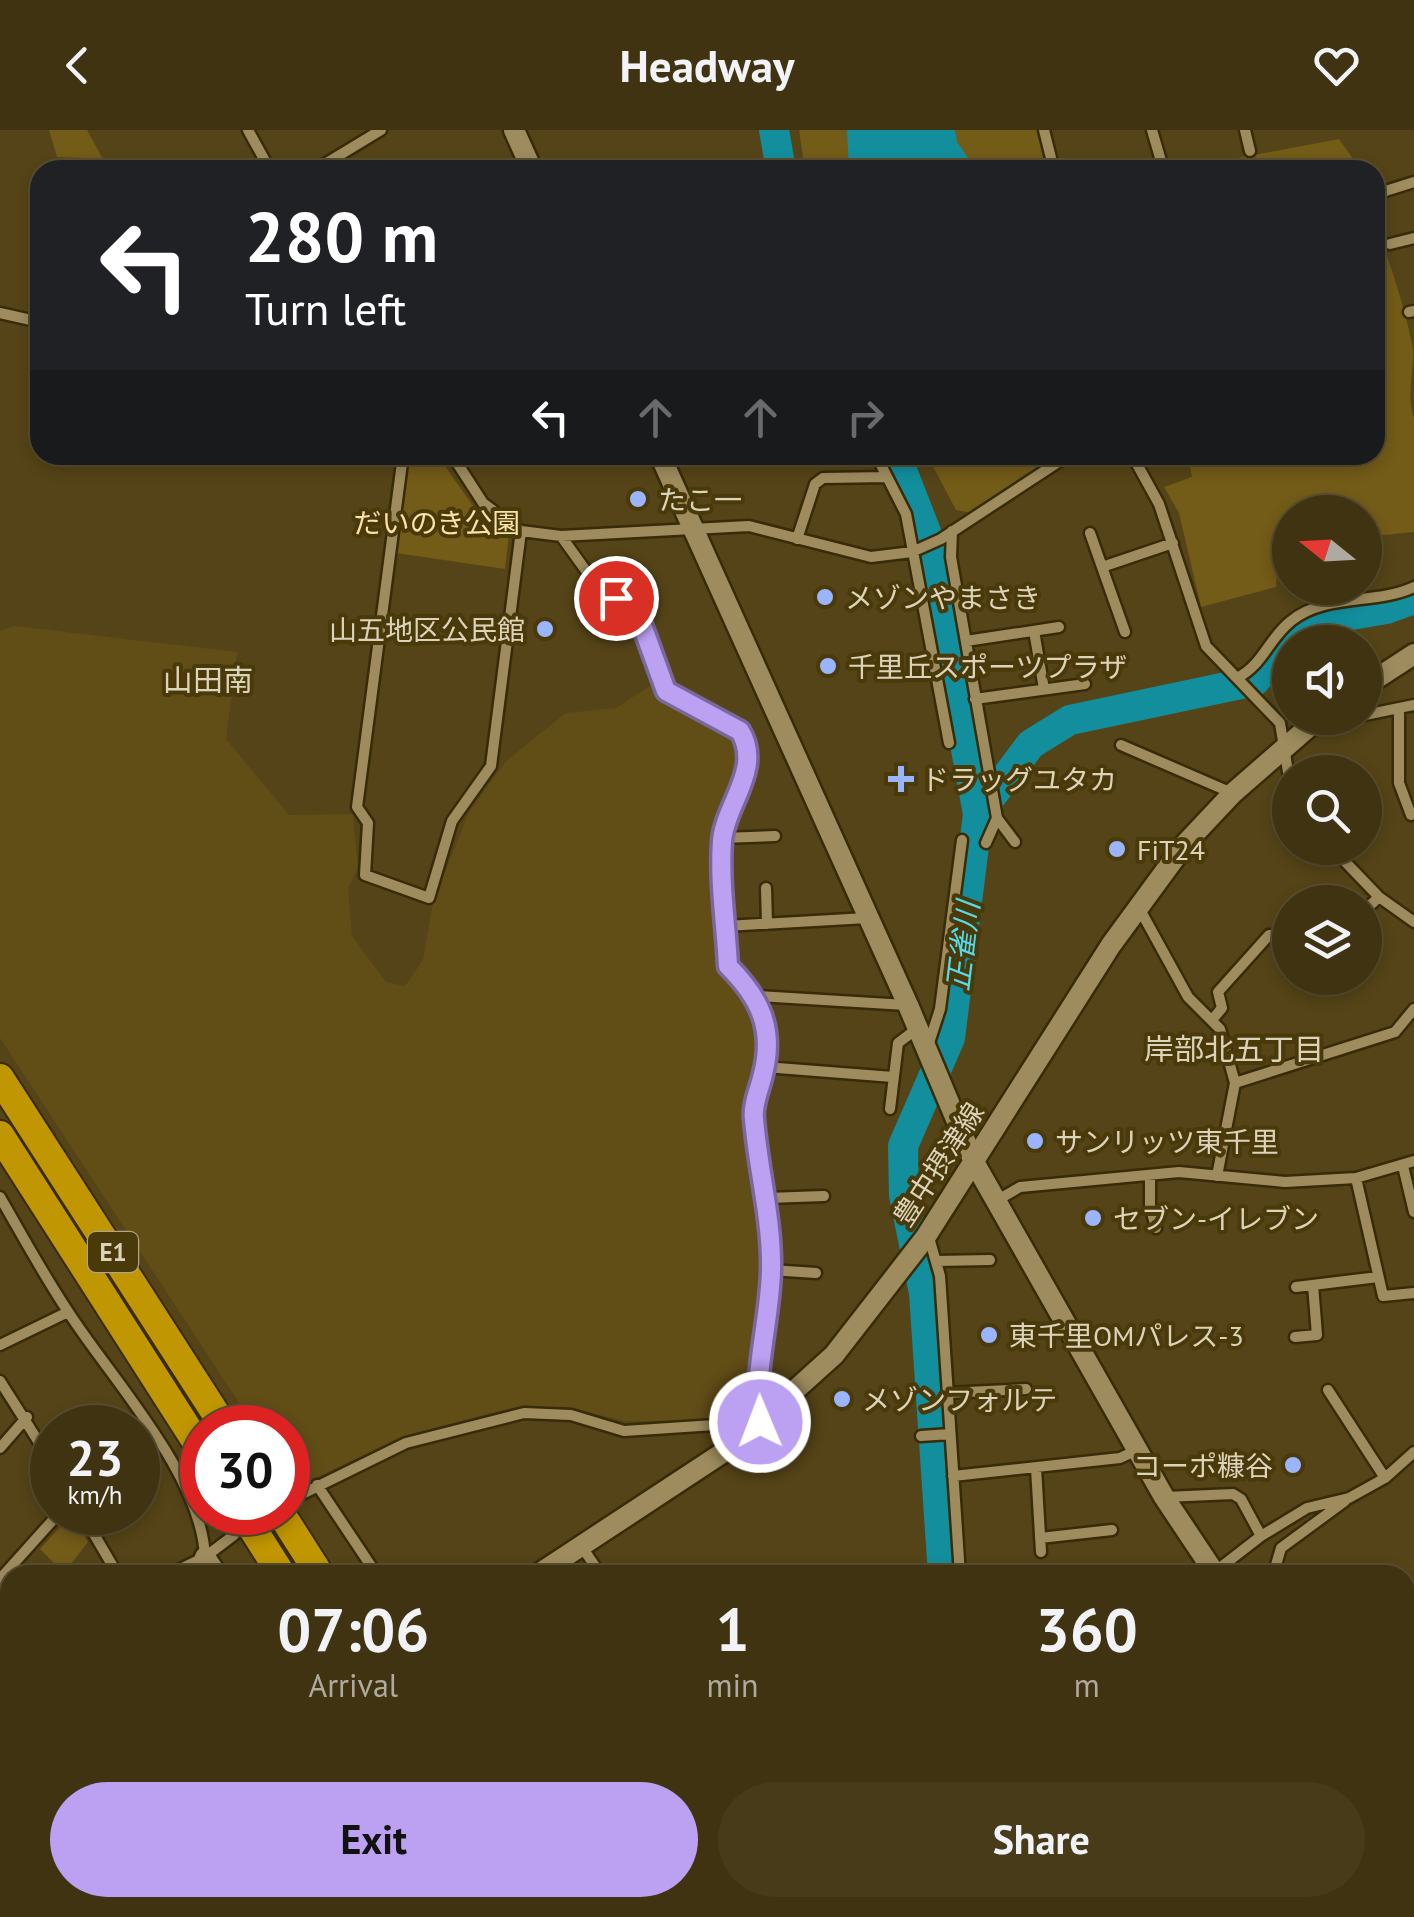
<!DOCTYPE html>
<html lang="en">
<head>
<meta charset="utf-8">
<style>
  body { margin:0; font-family:"PT Sans","Noto Sans JP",sans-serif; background:#473b1a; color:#f1f3f6; height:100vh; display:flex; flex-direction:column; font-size:38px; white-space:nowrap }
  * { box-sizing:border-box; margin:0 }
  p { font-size:32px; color:#aeaa9f }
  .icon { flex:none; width:55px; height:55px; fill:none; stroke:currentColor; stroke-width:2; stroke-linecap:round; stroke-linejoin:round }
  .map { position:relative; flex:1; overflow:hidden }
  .panel { position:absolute; left:0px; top:1435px; width:1415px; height:352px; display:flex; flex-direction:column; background:#403311; border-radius:30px 30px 0 0; box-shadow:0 5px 15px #0003,0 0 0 2px #594e31 }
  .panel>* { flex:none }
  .top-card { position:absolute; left:30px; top:30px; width:1355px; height:305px; border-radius:30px; box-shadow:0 5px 15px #0003,0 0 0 2px #594e31; background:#202124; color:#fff; overflow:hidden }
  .needle { width:65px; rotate:288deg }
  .buttons { position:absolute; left:1272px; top:365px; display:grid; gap:20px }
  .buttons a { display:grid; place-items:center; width:110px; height:110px; border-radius:50%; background:#403311; box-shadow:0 5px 15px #0003,0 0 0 2px #594e31; font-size:50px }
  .speed { position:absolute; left:30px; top:1275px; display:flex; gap:20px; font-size:50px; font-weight:700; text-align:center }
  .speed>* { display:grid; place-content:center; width:130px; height:130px; border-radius:50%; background:#403311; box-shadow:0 5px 15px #0003,0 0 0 2px #594e31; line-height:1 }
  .speed small { font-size:25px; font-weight:400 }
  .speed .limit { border:15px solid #d22; background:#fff; color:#111 }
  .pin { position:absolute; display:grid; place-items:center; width:85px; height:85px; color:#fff; margin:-42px; border:5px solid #fff; border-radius:50%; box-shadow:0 2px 10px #0007 }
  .me { position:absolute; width:110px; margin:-55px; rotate:359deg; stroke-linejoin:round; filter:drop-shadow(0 0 8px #0008) }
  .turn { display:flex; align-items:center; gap:35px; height:210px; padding:0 50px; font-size:45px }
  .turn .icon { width:130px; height:130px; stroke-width:2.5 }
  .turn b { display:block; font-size:70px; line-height:85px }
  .lanes { display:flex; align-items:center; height:95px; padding:0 50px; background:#0003; justify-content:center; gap:50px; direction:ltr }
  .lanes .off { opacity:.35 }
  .eta { display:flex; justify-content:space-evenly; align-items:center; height:170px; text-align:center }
  .eta b { font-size:60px; font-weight:700; line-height:70px }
  .cta { display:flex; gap:20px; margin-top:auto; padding:20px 50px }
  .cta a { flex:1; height:115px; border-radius:60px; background:#bca0f2; color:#111; font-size:40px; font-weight:700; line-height:115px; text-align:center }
  .cta a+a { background:#473b1a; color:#f1f3f6 }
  header { display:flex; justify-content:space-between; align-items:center; height:130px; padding:0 50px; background:#403311; font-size:45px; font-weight:700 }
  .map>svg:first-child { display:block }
</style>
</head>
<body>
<header><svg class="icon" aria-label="back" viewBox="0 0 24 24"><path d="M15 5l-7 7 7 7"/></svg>Headway<svg class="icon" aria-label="heart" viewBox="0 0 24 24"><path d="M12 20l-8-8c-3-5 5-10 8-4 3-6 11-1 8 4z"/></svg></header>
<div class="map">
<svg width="1414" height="1787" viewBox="0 0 1414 1787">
  <rect width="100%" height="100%" fill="#554417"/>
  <!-- built -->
  <path fill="#614d16" d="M15,496L237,522L226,609L289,685L353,684L358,738L348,758L352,806L386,852L405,856L423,830L433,772L469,682L506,631L527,614L566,583L616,578L653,554L661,568L730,603L740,621L737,644L714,705L718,830L731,856L752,876L759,895L746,1003L761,1067L763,1154L754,1238L726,1281L713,1291H624L568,1277H519L399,1308L311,1350L294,1322L288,1323V1298L255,1297L0,908V501Z"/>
  <!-- green -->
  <path fill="#735b18" d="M49,0H87L109,40H92L84,28L57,27Z
    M799,0H1038L1049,40H805Z
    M1339,9L1361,40H1134L1184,38Z
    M1375,89C1388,131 1405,175 1413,219C1414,244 1406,266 1414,288V402L1365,407V382H1290V435L1277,443L1276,457L1201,477L1179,383L1164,357L1192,347L1188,325H1375Z
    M407,325H437L476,380L509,404L505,439L396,423Z
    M927,325H1058L971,383L956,380Z
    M71,1385L88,1412L64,1443L40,1419Z
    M1405,1693L1414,1702V1787H617L619,1778H1405Z"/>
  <!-- forest -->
  <path fill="#8e7226" d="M993,1778H1051L1054,1787H990Z
    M1190,1778H1283L1284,1787H1189Z
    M1289,1778H1401L1405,1787H1290Z"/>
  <!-- water -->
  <path fill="#138e9d" d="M847,0H955L957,12L976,40H849Z
    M632,1778H951L956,1787H629Z"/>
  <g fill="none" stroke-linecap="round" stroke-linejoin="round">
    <!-- river -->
    <path stroke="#138e9d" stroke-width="30" d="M774,0L781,40
      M896,325L926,402L978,684
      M943,1445L924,1163L904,1065L903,1016L950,908L978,684L1031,614L1070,590L1255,551L1295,503L1312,492L1386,479L1414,469
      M132,1787L140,1778
      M976,1787L980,1778"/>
    <defs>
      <path id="street" d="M248,0L270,40
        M1044,0L1054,40
        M1152,0L1161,31
        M1245,0L1250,21
        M315,40L381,0
        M1376,64L1414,52
        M1390,114L1414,108
        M1409,182L1414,181
        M0,183L40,192
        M403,325L357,677L368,693L365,745L429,768L452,691L491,636L521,401
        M452,325L483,373L521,401L561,406L749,396L871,427L912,422L941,409L1069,325
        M876,325L906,384L949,613
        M1132,325L1159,374L1206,516L1280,593L1290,654
        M952,401L951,427L997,688L1015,712
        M1090,403L1125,502
        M797,409L815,354L823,348L887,347
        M1102,437L1173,413
        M1034,501L1044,559
        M966,511L1059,497
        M1237,548C1263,535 1269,508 1291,491C1325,463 1376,475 1414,457
        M975,569L1085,554
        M1399,578V653L1411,685
        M1365,585L1414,575
        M1322,588H1355
        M1121,615L1232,663
        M722,708L775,706
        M986,713L997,688
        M1332,718L1379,767L1414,792
        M766,758L767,794
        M1138,776L1188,867L1220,899L1235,953L1217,1046
        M1365,780L1379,767
        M726,796L867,788
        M757,866L906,875
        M1212,890L1222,878L1218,862L1269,805H1277L1290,816
        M928,916L940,879L962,710
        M765,937L893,947
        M1235,953L1395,902L1414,879
        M890,979L898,913L918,898
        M1403,1036L1414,1082
        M1150,1045V1075L1156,1098
        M1356,1048L1383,1166L1414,1163
        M0,1067C22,1105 43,1144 67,1180C111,1249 201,1343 205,1427
        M767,1068L824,1066
        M996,1071L1020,1057L1179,1042L1285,1052L1356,1048L1414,1031
        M928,1104L940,1146L960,1445
        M936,1131L990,1130
        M771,1140L816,1143
        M1296,1157L1378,1147
        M1295,1207L1317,1205L1313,1155
        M0,1215L68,1182
        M0,1251L52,1333
        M1328,1260L1385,1348
        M947,1263L1026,1259
        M921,1306L950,1304
        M0,1318L27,1287
        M1036,1338L1041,1422
        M953,1346L1120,1328L1137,1320
        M317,1355L377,1445
        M1165,1367L1233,1364L1241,1369L1261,1406
        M292,1369L406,1313L524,1283L571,1285L624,1301L760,1292C753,1241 770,1191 771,1140C772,1089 758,1040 754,989C752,975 760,958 763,944C775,898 759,868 728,836C726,795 719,752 722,711C725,674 763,638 740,601L666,561L639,489L589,445L561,406
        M81,1382L118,1445
        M1040,1408L1112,1400
        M582,1417L601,1445
        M1212,1444L1261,1406L1307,1378L1349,1368L1385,1348L1414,1322
        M168,1445L205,1427L234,1405
        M1273,1445L1281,1418L1345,1371
        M0,1449L60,1382
        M1405,1509L1414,1511
        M0,1561L10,1563
        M0,1617L10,1613
        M384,1778L391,1787
        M451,1778L459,1787
        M287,1787L294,1779L312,1778L320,1787
        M360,1787L372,1778
        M404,1787L410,1783"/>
      <path id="secondary" d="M514,0L532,40
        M660,325L908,875L974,1032L1164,1367L1216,1445
        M1365,556L1414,524
        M205,1427L217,1445
        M537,1445L733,1316L834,1225L925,1108L1111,815L1185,714L1233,663L1319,588
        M1405,1656L1414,1666
        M0,1787L15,1778"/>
      <path id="highway" d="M0,948L225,1298
        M0,1005L202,1321
        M242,1382L282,1445
        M280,1382L320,1445
        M493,1778L499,1787
        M531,1778L537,1787"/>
    </defs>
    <!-- street casing -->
    <use href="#street" stroke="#372b08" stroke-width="15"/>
    <!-- secondary casing -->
    <use href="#secondary" stroke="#372b08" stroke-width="25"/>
    <!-- highway casing -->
    <use href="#highway" stroke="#372b08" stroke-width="32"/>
    <!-- street -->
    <use href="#street" stroke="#9e8c5e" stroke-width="10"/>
    <!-- secondary -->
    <use href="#secondary" stroke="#9e8c5e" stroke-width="20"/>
    <!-- highway -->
    <use href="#highway" stroke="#c09602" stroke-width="28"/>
  </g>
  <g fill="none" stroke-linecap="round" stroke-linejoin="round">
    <defs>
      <path id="route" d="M616,468L642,495L666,561L740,601C763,639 725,674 722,711C719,752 726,795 728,836C759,867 775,898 763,944C760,958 752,975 754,989C758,1040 772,1088 771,1140C770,1191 753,1241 760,1292"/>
    </defs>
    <!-- route casing -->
    <use href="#route" stroke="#7a689d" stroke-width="25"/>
    <!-- route -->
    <use href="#route" stroke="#bca0f2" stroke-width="18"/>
  </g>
  <!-- markers -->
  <g fill="#9ab5fd" stroke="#4a3909" stroke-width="4">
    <circle cx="638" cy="369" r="10"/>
    <circle cx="825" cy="467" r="10"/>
    <circle cx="545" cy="499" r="10"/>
    <circle cx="828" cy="536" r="10"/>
    <path d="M896 634h10v10h10v10h-10v10h-10v-10h-10v-10h10z"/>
    <circle cx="1117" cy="719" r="10"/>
    <circle cx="1035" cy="1011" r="10"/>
    <circle cx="1093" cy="1088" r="10"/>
    <circle cx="989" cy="1205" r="10"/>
    <circle cx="842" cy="1269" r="10"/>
    <circle cx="1293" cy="1335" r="10"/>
  </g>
  <g text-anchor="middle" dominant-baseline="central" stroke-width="8" stroke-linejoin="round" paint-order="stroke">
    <!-- shield labels -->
    <rect fill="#4a3909" stroke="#b0a586" stroke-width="2.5" x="88" y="1102" width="50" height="40" rx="8"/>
    <g font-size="25" font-weight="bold" fill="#dcd3bb">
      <text x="113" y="1122">E1</text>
    </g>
    <!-- poi labels -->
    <g font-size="28" fill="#dcd3bb" stroke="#4a3909" text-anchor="start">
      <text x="658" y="369">たこ一</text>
      <text x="845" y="467">メゾンやまさき</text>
      <text x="525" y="499" text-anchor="end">山五地区公民館</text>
      <text x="848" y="536">千里丘スポーツプラザ</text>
      <text x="921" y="649">ドラッグユタカ</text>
      <text x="1137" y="719">FiT24</text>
      <text x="1055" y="1011">サンリッツ東千里</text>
      <text x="1113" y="1088">セブン-イレブン</text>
      <text x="1009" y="1205">東千里OMパレス-3</text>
      <text x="862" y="1269">メゾンフォルテ</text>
      <text x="1273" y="1335" text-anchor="end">コーポ糠谷</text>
    </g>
    <!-- park labels -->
    <g font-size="28" fill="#fae2a9" stroke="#4a3909">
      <text x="437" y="392">だいのき公園</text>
    </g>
    <!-- street labels -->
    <g font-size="28" fill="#dcd3bb" stroke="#4a3909">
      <text transform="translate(938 1034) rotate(-57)">豊中摂津線</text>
    </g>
    <!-- neighbourhood labels -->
    <g font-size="30" fill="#dcd3bb" stroke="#4a3909">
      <text x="208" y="549">山田南</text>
      <text x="1234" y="918">岸部北五丁目</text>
    </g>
    <!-- water labels -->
    <g font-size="30" font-style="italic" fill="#55daed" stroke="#4a3909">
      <text transform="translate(962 816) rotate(-83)">正雀川</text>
    </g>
  </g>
</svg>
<div class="buttons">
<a><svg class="needle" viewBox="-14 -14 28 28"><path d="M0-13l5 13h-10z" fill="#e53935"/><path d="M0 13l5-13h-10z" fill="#aeaa9f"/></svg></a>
<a><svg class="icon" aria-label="sound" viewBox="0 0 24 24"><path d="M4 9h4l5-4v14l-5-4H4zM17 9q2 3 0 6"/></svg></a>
<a><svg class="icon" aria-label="search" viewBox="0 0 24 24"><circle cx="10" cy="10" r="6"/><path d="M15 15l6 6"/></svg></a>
<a><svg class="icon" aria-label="layers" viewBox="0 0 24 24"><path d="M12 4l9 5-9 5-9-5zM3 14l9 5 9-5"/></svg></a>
</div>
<div class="speed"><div>23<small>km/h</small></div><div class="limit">30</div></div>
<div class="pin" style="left:616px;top:468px;background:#d93025"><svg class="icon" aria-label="arrive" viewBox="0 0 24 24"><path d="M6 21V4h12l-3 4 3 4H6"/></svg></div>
<svg class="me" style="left:760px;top:1292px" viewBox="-20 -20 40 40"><circle r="17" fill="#bca0f2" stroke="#fff" stroke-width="3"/><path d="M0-11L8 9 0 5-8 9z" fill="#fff"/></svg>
<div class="top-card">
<div class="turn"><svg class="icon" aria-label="left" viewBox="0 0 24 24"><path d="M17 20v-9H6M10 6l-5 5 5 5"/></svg><div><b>280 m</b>Turn left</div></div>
<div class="lanes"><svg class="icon" aria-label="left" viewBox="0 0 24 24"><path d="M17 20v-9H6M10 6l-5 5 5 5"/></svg><svg class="icon off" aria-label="ahead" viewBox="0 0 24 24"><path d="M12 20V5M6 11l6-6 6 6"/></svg><svg class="icon off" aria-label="ahead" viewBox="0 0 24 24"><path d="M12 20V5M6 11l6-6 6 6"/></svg><svg class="icon off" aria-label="right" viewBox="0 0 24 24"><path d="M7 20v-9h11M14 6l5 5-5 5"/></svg></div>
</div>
<section class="panel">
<div class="eta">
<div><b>07:06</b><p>Arrival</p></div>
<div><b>1</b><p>min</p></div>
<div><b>360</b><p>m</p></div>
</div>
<div class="cta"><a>Exit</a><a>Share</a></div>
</section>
</div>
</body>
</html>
